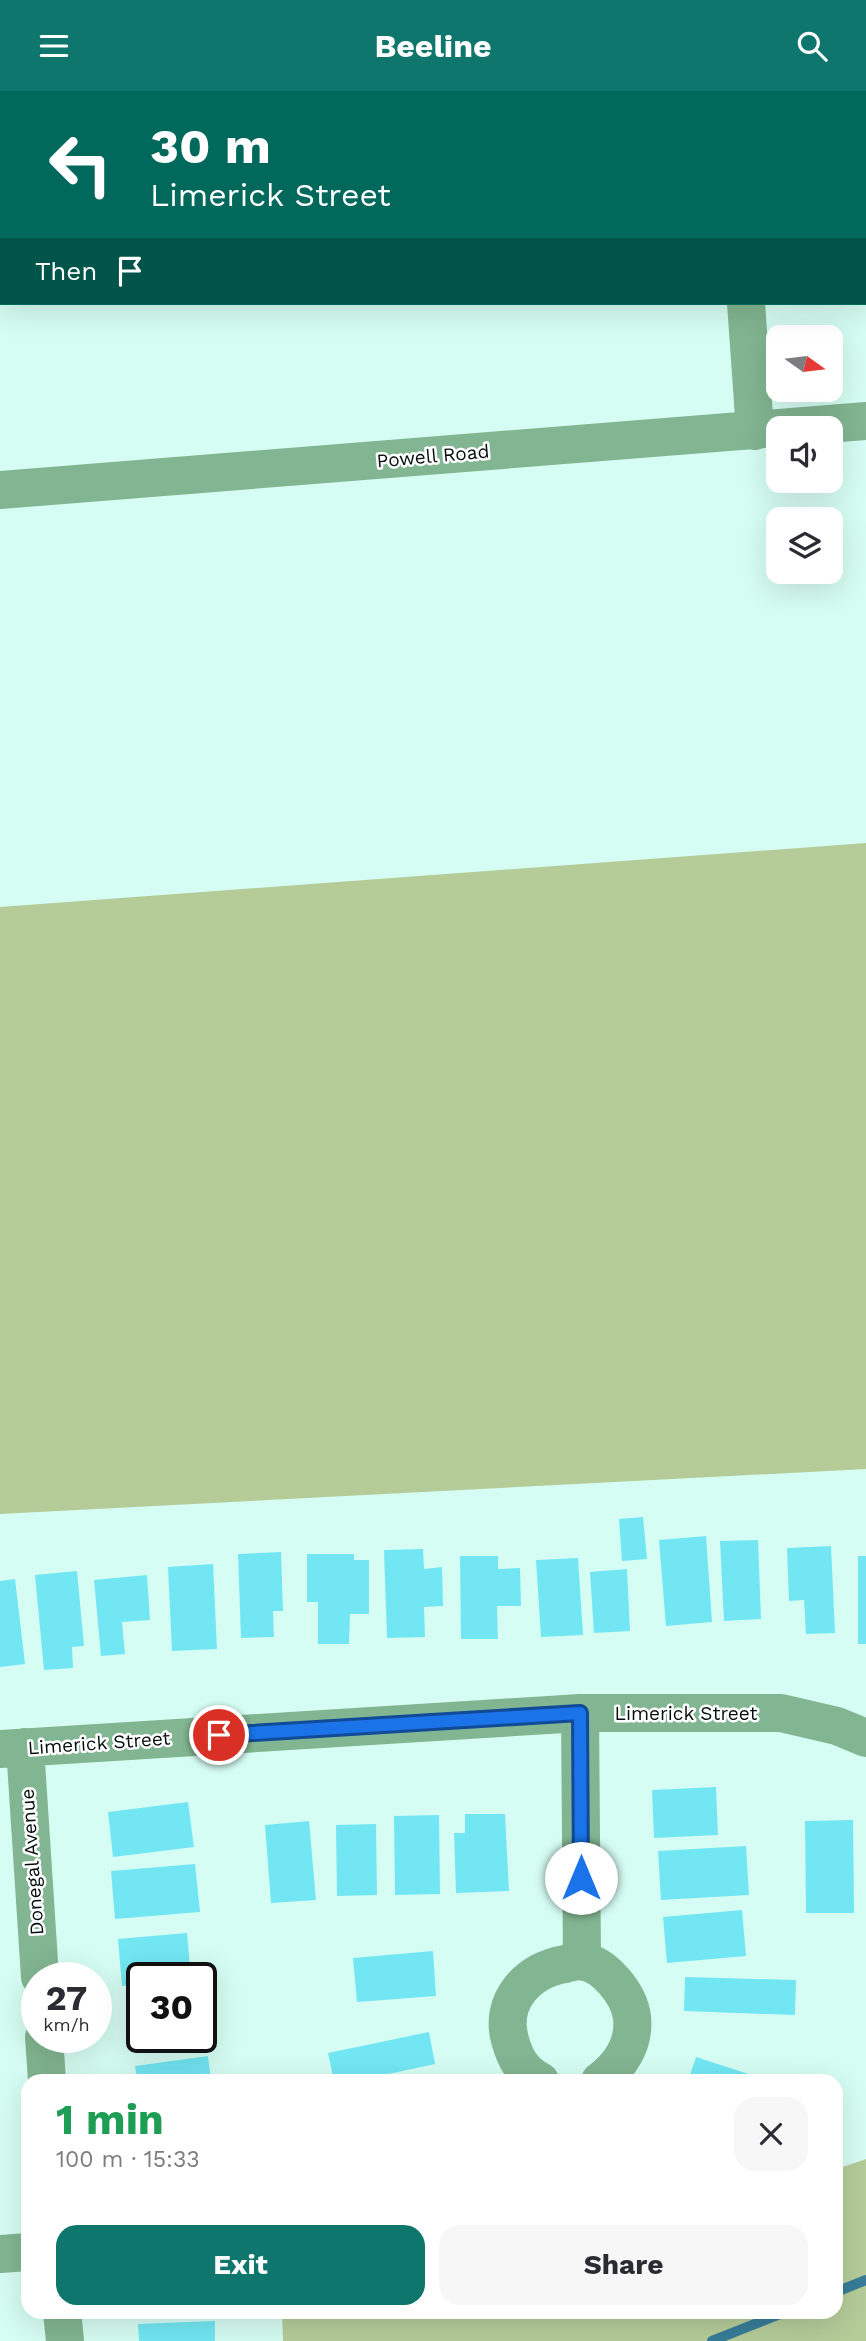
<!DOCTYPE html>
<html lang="en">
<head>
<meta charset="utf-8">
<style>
  body { margin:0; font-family:"Work Sans",sans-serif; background:#f7f7f7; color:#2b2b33; height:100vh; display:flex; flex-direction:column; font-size:26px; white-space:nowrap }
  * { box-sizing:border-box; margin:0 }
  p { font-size:23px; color:#7c7c81 }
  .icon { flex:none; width:38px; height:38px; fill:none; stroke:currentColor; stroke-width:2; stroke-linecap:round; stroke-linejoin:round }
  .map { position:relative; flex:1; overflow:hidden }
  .side { position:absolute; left:21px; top:1983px; width:822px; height:245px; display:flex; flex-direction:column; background:#fff; border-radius:21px; box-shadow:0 7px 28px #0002 }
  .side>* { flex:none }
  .guide { position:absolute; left:0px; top:0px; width:866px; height:214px; box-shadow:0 7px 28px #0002; background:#00695c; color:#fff; overflow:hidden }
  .needle { width:46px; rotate:104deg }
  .controls { position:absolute; left:766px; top:234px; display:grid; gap:14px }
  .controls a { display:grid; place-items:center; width:77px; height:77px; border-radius:14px; background:#fff; box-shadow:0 7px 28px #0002; font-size:35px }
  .speed { position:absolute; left:21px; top:1871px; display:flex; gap:14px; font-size:35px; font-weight:700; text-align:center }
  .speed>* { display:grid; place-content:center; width:91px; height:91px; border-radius:50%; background:#fff; box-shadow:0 7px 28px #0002; line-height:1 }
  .speed small { font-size:18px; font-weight:400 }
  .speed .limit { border:4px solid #111; border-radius:10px; background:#fff; color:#111 }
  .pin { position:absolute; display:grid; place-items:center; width:60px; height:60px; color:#fff; margin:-30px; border:4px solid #fff; border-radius:50%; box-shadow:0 2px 7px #0007 }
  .me { position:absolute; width:77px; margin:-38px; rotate:0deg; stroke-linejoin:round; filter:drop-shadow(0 0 5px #0008) }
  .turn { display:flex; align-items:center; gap:24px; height:147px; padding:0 35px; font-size:32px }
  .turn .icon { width:91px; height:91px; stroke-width:2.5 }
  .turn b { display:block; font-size:49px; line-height:60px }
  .then { display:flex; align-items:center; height:66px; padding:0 35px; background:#0003; gap:14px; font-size:26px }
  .round { display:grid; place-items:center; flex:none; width:74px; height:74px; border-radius:21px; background:#f7f7f7 }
  .head { display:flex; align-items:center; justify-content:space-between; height:119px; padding:0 35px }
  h1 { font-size:42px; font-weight:700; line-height:52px; color:#1e9e55 }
  .cta { display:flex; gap:14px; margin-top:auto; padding:14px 35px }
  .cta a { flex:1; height:80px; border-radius:21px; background:#0f766e; color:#fff; font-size:28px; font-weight:700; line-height:80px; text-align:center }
  .cta a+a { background:#f7f7f7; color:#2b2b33 }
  header { display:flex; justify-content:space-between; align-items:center; height:91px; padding:0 35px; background:#0f766e; color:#fff; font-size:32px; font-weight:700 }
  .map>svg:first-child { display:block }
</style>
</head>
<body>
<header><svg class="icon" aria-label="menu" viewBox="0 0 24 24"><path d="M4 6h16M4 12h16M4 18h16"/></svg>Beeline<svg class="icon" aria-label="search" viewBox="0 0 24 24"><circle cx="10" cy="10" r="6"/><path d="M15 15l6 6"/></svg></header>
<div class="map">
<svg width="866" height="2250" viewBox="0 0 866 2250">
  <rect width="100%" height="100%" fill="#d6fdf3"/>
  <!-- green -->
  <path fill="#b5cc99" d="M866,752V1378L0,1423V816Z
    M866,2068V2250H283L282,2221H836L837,2078Z"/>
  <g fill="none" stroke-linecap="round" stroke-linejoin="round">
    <!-- stream -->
    <path stroke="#387c98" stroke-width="10" d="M836,2201L866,2189
      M712,2250L785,2221"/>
  </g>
  <!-- building -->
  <path fill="#72e7f3" d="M643,1426L647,1468L622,1470L619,1428Z
    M706,1445L712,1531L666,1535L659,1449Z
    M758,1449L761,1528L724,1530L720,1450Z
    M831,1455L835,1542L806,1543L804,1509L789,1510L787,1457Z
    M423,1458L424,1478L442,1476L443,1515L424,1516L425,1546L387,1547L384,1459Z
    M281,1461L283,1520H273L274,1546L241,1547L238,1463Z
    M307,1463H354V1469H369V1523H350L349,1553H318V1511H307Z
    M460,1465H498V1478L520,1477L521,1515H497L498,1548H461Z
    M858,1465H866V1553H858Z
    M578,1467L583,1544L541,1546L536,1469Z
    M213,1473L217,1558L172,1560L168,1476Z
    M627,1478L630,1540L594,1542L590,1481Z
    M77,1480L84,1555L72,1556L73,1577L44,1579L35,1484Z
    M147,1484L150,1529L122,1531L125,1563L101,1565L94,1489Z
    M15,1488L25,1573L0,1576V1490Z
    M716,1696L718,1744L654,1747L652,1699Z
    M188,1711L194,1756L113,1766L108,1721Z
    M465,1723H505L509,1800L456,1802L454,1742H465Z
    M439,1724L440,1803L395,1804L394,1725Z
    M853,1729L854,1822H806L805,1730Z
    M309,1730L316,1809L271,1812L265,1734Z
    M376,1733L377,1804L337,1805L336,1734Z
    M746,1755L749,1804L661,1809L658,1760Z
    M195,1773L200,1821L115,1828L111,1780Z
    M742,1819L746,1865L667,1872L663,1826Z
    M187,1842L191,1886H142V1893L122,1895L118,1848Z
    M433,1860L436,1905L357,1911L353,1867Z
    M685,1886L796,1889L795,1924L684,1920Z
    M142,1912V1946H201L202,1953L137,1960L132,1913Z
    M429,1941L435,1973L356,1990H334L328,1962Z
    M208,1965L211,1990H137L135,1975Z
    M696,1966L767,1989V1990H688Z
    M215,2230V2250H139L138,2233Z"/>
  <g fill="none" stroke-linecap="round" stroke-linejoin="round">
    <!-- minor -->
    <path stroke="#82b591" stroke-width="38" d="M731,0V2
      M746,212L755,340
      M0,399L866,330
      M580,1622L582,1870
      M25,1656L40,1886
      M0,1658L580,1622H781L837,1635L866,1647
      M44,1946L47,1990
      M540,1990C522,1981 515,1967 510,1949C499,1910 528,1879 565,1873C569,1872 576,1870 580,1870C605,1872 629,1904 632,1926C635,1953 620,1975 600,1990
      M0,2163L28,2161
      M62,2221L65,2250"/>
  </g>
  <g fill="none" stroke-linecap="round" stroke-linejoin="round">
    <defs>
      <path id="route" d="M219,1644L580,1622L581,1787"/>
    </defs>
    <!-- route casing -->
    <use href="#route" stroke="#114b97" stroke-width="18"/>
    <!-- route -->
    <use href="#route" stroke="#1a73e8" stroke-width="12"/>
  </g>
  <g text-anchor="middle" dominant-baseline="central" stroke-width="5" stroke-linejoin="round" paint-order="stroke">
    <!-- street labels -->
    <g font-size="19" fill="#030f0c" stroke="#fff">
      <text transform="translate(433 365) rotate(-5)">Powell Road</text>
      <text x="686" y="1622">Limerick Street</text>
      <text transform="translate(99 1652) rotate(-4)">Limerick Street</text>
      <text transform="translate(32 1771) rotate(-94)">Donegal Avenue</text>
    </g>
  </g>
</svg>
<div class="controls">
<a><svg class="needle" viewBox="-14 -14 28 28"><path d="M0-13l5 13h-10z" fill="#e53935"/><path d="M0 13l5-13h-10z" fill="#7c7c81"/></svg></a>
<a><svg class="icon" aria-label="sound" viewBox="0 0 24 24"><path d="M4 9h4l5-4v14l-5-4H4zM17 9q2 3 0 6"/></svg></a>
<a><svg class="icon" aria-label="layers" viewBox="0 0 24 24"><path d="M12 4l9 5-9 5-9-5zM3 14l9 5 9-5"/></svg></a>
</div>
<div class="speed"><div>27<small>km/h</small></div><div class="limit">30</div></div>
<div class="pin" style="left:219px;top:1644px;background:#d93025"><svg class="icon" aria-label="arrive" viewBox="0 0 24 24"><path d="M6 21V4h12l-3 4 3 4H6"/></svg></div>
<svg class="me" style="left:581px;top:1787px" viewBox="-20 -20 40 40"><circle r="19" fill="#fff"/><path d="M0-13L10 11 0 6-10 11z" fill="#1a73e8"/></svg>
<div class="guide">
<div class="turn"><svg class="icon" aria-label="left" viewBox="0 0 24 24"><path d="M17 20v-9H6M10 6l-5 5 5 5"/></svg><div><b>30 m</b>Limerick Street</div></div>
<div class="then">Then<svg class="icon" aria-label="arrive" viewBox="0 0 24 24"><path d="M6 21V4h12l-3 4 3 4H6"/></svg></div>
</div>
<section class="side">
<div class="head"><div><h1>1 min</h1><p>100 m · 15:33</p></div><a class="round"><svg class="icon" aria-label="close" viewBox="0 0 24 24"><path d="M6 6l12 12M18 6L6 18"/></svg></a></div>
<div class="cta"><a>Exit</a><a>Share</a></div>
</section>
</div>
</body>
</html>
